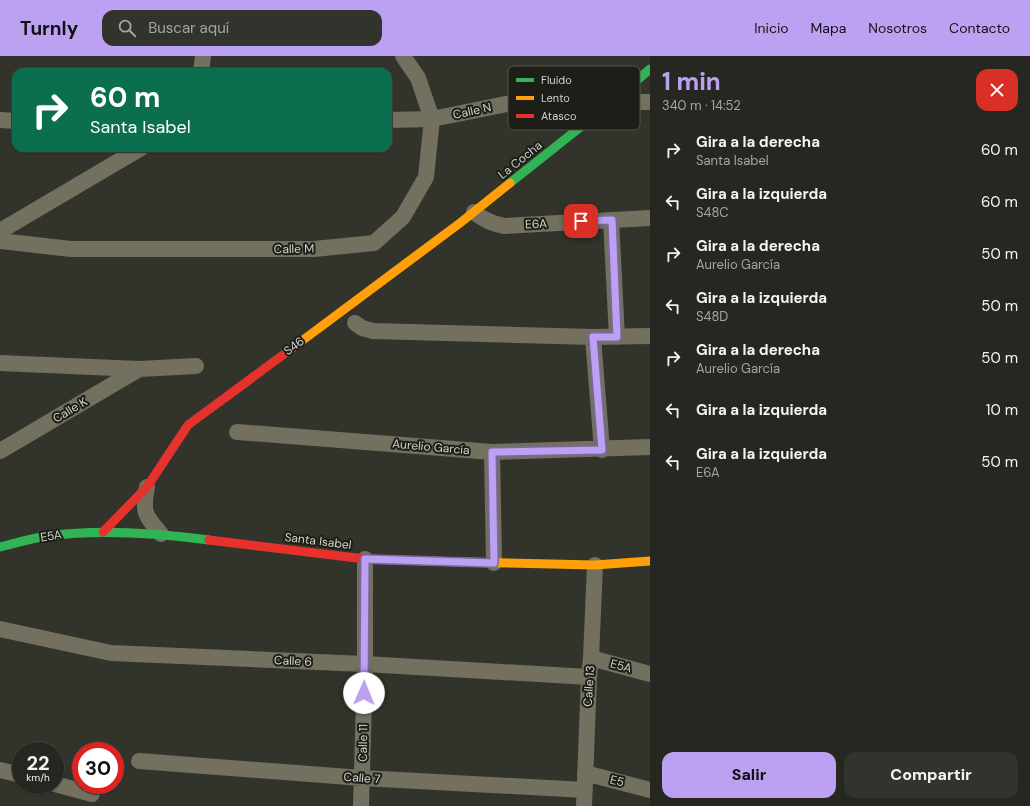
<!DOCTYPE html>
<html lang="es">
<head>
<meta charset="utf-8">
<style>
  body { margin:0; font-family:"DM Sans",sans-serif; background:#32332d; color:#f1f3f6; height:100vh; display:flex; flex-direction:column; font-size:15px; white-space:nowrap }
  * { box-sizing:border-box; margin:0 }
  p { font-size:13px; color:#a4a5a5 }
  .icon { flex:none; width:22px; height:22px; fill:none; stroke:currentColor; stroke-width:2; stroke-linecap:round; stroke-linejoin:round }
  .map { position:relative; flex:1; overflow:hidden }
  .side { display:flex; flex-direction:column; background:#262720; width:380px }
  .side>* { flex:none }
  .top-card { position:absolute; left:12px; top:12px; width:380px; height:84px; border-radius:12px; box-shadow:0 1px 3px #0004,0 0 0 1px #42443e; background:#0b6e4f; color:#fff; overflow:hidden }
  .speed { position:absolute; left:12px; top:686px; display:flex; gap:8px; font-size:20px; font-weight:700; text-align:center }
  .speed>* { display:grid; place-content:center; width:52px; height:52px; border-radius:50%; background:#262720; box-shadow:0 1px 3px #0004,0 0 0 1px #42443e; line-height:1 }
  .speed small { font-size:10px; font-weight:400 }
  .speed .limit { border:6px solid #d22; background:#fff; color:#111 }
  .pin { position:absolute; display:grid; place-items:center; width:34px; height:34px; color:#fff; margin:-17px; border-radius:8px; box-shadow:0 2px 6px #0006 }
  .me { position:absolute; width:44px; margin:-22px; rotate:1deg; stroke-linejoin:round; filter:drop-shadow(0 0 3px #0008) }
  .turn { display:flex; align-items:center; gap:14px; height:84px; padding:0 12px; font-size:18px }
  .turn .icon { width:52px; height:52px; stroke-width:2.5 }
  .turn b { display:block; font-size:28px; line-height:34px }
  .round { display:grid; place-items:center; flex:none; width:42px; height:42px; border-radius:12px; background:#32332d }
  .overview { display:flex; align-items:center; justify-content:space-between; height:68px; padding:0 12px }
  h1 { font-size:24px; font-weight:800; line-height:30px; color:#bca0f2 }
  .cta { display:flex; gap:8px; margin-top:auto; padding:8px 12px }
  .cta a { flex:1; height:46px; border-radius:12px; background:#bca0f2; color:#111; font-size:16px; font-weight:800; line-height:46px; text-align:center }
  .cta a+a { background:#32332d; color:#f1f3f6 }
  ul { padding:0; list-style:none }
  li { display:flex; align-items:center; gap:12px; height:52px; padding:0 12px }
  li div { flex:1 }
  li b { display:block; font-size:15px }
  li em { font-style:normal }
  header { display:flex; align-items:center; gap:24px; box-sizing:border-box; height:56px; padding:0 20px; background:#bca0f2; color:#111 }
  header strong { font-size:19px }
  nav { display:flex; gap:22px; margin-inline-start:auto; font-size:14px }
  .search { width:280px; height:36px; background:#32332d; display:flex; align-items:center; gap:10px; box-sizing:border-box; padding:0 14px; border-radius:12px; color:#a4a5a5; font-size:15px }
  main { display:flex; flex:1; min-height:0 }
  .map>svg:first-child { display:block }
</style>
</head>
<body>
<header>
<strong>Turnly</strong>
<div class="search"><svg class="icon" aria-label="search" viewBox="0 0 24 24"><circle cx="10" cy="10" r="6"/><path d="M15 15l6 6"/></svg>Buscar aquí</div>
<nav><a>Inicio</a><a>Mapa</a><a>Nosotros</a><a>Contacto</a></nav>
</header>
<main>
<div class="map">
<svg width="650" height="750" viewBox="0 0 650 750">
  <rect width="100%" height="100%" fill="#32342b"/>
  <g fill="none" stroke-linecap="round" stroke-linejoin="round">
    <!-- street -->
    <path stroke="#737060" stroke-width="16" d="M201,16L203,0
      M612,46H650
      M0,64L16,65
      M388,64L432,63L556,38
      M474,156C484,164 491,167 504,170L650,162
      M611,164L617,281
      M0,175L141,92
      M0,185L71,193H314L374,187L403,161L426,121L432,63L418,22L403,0
      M355,267L362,272L373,275L593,281L650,280
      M593,281L602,394
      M0,307L139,313
      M237,376L492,396L650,391
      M0,395L139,313L196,310
      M492,396L494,507
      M147,431C142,457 145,459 161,478
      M0,573L111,597L365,608L589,621
      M591,602L650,618
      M139,705L362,722L585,734
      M0,714L21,719
      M585,717L650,734
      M55,728L92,738
      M361,750L365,608V503
      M584,750L589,621L591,602L595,509"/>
    <!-- fast -->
    <path stroke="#30b455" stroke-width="9" d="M510,127L612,46L650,13
      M0,491C16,487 32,482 48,480C101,473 155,477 209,484"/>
    <!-- slow -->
    <path stroke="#ff9f0a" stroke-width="9" d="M295,290L460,167L510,127
      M462,506L595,509L650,505"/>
    <!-- jam -->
    <path stroke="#e5322d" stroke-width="9" d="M103,476L147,431L188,369L295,290
      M209,484L365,503L462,506"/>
  </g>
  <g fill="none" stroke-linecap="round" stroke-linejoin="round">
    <defs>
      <path id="route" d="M364,637L365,503L494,507L492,396L602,394L593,281H617L612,164L581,165"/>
    </defs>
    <!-- route casing -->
    <use href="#route" stroke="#7a689d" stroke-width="10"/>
    <!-- route -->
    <use href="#route" stroke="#bca0f2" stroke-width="7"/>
  </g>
  <g text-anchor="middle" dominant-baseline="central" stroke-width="4" stroke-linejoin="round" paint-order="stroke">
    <!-- street labels -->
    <g font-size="12" fill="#d0d4c9" stroke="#1c1e17">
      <text transform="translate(472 55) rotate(-12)">Calle N</text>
      <text transform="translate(520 104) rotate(-39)">La Cocha</text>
      <text transform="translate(536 168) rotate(-3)">E6A</text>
      <text transform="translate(294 193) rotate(-1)">Calle M</text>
      <text transform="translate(294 290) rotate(-37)">S46</text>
      <text transform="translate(70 354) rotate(-31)">Calle K</text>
      <text transform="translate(431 391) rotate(5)">Aurelio García</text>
      <text transform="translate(51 480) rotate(-8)">E5A</text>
      <text transform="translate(318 485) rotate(7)">Santa Isabel</text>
      <text transform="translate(293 605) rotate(3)">Calle 6</text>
      <text transform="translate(621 610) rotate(15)">E5A</text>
      <text transform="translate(589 630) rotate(-86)">Calle 13</text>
      <text transform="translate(363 687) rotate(-89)">Calle 11</text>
      <text transform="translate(362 722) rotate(4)">Calle 7</text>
      <text transform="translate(617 725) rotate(14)">E5</text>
    </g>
  </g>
  <!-- legend -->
  <rect x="508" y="10" width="132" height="64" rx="6" fill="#1c1e17" stroke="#52554c" stroke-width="1"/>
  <rect x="516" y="22" width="18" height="4" fill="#30b455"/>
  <rect x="516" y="40" width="18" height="4" fill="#ff9f0a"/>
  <rect x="516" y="58" width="18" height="4" fill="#e5322d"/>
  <g font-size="11" fill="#d0d4c9">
    <text x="541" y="28">Fluido</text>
    <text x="541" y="46">Lento</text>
    <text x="541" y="64">Atasco</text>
  </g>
</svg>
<div class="speed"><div>22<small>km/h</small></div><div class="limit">30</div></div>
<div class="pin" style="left:581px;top:165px;background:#d93025"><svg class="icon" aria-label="arrive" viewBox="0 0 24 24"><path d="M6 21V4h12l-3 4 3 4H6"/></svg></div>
<svg class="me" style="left:364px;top:637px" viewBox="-20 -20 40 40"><circle r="19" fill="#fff"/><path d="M0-13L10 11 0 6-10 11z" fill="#bca0f2"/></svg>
<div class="top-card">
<div class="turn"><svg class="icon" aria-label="right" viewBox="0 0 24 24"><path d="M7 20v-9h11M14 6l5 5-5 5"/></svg><div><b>60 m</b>Santa Isabel</div></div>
</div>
</div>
<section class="side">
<div class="overview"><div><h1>1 min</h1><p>340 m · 14:52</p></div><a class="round" style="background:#d93025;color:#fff"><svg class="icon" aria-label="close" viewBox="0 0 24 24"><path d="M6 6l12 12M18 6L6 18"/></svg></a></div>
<ul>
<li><svg class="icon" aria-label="right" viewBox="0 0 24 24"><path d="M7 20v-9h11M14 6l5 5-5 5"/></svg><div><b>Gira a la derecha</b><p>Santa Isabel</p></div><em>60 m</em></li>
<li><svg class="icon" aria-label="left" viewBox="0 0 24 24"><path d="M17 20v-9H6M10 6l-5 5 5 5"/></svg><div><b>Gira a la izquierda</b><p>S48C</p></div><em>60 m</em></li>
<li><svg class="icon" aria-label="right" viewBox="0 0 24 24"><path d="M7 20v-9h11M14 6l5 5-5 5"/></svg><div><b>Gira a la derecha</b><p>Aurelio García</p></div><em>50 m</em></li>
<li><svg class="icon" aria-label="left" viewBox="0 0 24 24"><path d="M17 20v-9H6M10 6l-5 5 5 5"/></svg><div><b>Gira a la izquierda</b><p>S48D</p></div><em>50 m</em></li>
<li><svg class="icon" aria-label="right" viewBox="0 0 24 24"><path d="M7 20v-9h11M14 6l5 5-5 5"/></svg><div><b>Gira a la derecha</b><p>Aurelio García</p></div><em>50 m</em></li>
<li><svg class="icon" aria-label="left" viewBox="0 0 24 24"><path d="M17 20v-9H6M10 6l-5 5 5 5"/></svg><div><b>Gira a la izquierda</b></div><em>10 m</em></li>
<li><svg class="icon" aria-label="left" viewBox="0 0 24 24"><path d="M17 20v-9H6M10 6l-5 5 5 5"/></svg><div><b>Gira a la izquierda</b><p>E6A</p></div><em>50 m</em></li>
</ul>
<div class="cta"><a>Salir</a><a>Compartir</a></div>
</section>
</main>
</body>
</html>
